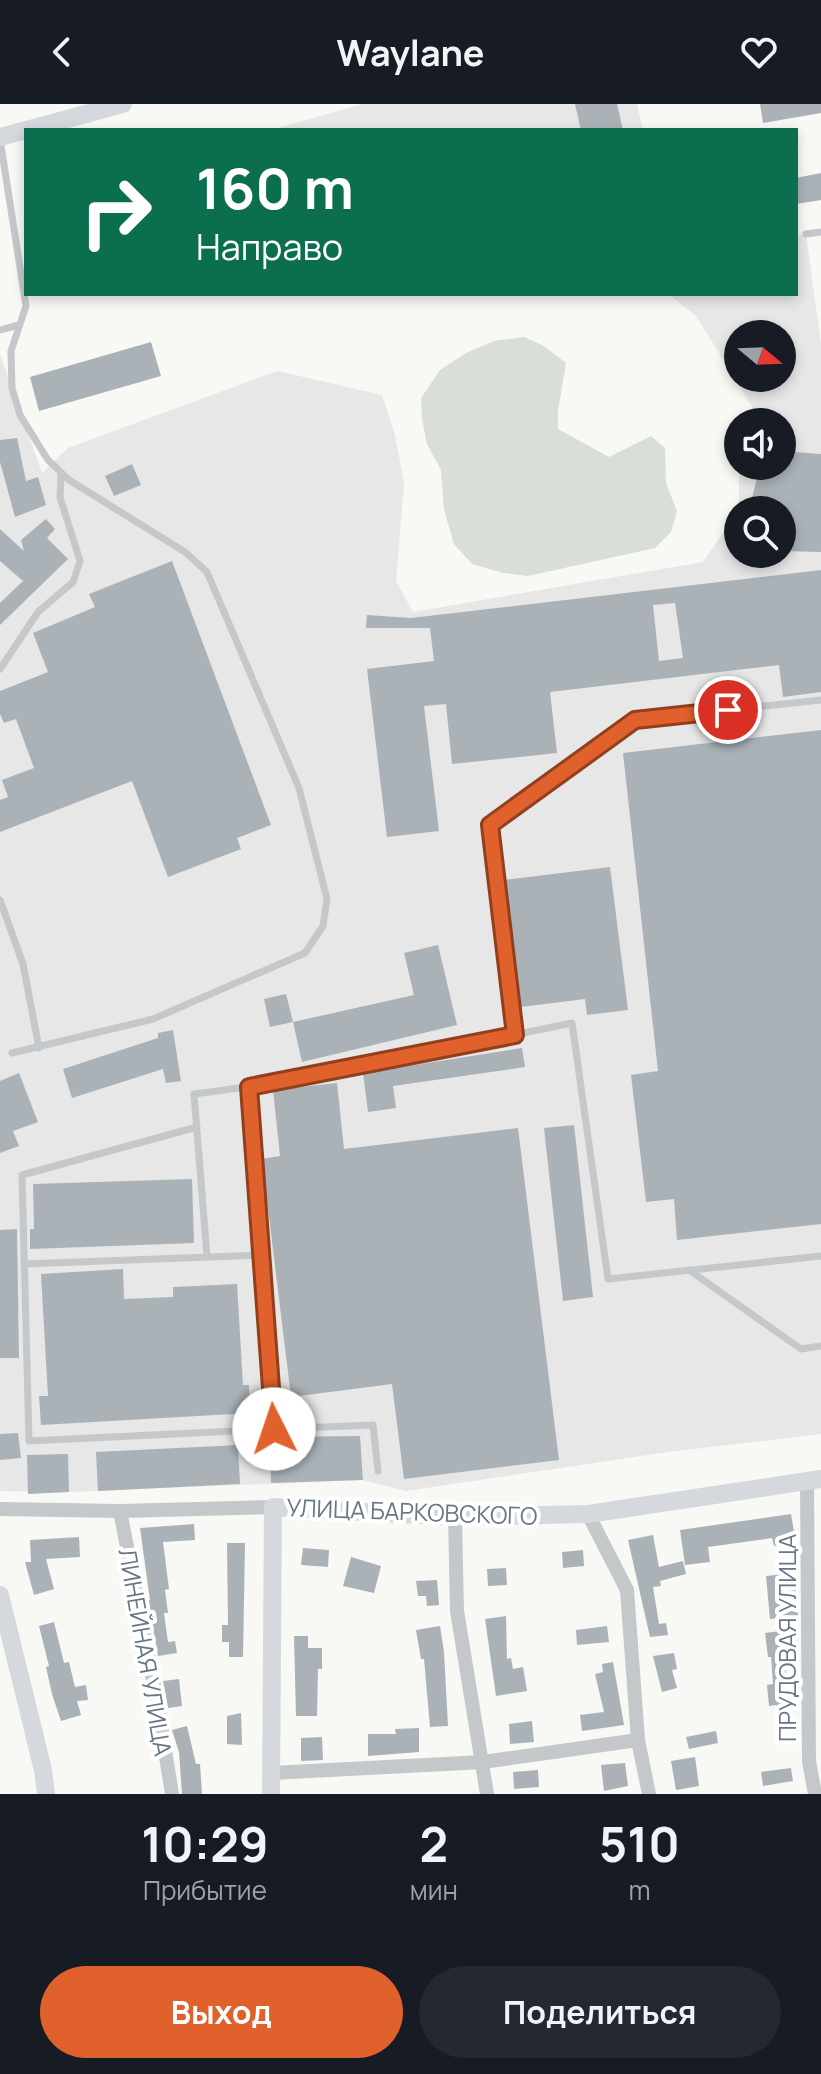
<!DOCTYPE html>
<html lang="ru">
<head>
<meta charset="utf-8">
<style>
  body { margin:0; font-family:Manrope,sans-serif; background:#242831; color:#f1f3f6; height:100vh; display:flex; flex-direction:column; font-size:30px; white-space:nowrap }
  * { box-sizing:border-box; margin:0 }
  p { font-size:26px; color:#9ea1a6 }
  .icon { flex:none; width:44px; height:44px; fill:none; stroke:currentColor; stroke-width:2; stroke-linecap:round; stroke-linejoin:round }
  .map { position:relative; height:1690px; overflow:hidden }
  .side { display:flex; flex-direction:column; background:#171b24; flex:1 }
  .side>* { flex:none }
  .hud { position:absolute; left:24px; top:24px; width:774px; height:168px; border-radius:0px; box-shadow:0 4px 12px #0003; background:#0b6e4f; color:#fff; overflow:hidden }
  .needle { width:52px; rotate:109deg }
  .tools { position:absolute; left:724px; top:216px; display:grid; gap:16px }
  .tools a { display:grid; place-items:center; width:72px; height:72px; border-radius:50%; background:#171b24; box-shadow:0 4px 12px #0003; font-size:40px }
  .pin { position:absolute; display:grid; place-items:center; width:68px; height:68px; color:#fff; margin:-34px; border:4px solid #fff; border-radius:50%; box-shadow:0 2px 8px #0007 }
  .me { position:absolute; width:88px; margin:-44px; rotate:356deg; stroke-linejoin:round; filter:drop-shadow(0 0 6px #0008) }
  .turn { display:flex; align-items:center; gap:28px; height:168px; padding:0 40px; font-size:36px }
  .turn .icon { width:104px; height:104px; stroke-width:2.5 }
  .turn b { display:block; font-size:56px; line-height:68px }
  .eta { display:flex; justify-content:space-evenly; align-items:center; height:136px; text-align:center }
  .eta b { font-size:48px; font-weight:700; line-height:56px }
  .button { display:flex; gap:16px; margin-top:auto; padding:16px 40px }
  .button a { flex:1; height:92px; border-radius:48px; background:#e1612c; color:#fff; font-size:32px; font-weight:700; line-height:92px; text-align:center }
  .button a+a { background:#242831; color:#f1f3f6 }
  header { display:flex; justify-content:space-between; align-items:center; height:104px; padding:0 40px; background:#171b24; font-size:36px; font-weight:700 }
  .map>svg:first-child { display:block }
</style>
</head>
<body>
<header><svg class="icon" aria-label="back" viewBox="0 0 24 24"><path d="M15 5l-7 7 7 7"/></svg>Waylane<svg class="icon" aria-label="heart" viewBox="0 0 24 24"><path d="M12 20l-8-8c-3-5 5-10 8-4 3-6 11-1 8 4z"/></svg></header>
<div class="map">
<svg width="821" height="1690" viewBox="0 0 821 1690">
  <rect width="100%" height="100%" fill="#f8f8f5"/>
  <!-- built -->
  <path fill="#e6e7e6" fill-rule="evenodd" d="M363,0H637L643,26H271Z
    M806,130L821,240V1330L668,1348L406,1387L362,1376L69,1388L0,1387V250L42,369L68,344L277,267L382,291L395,331L404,379L396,477L413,508L703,458L738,407V450H782V406H739V362H782V318H758L756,309L696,212L668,190H796V131ZM738,230H782V274H738Z"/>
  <!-- green -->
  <path fill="#d9dfd6" d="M524,233L544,242L566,259L558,307V325L609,353L651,332L665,344L666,379L677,407L671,428L655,444L528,472L503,469L472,460L454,440L444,406L441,366L427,340L422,315L421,294L440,266L466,249L494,237Z"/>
  <!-- building -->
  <path fill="#aab2b8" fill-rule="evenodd" d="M575,0H617L623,26H581Z
    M760,0H821V9L763,19Z
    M821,69V96L796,100V74Z
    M151,238L161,272L39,307L30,273Z
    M17,334L26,377L38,373L46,401L15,413L0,358V336Z
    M782,347L821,350V448L782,447V406H766V398L752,394L760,362H782Z
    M132,360L141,381L114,392L105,372Z
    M46,415L55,425L47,434L68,455L0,521V499L23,477L0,457V425L24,447L21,436Z
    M172,457L271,721L237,734L241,745L168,773L132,677L0,728V696L8,693L2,676L34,664L16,615L4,619L0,610V587L48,568L33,529L95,503L89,490Z
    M821,466V588L783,593L779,561L550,588L557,649L452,660L446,600L424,602L439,727L387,733L367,565L434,557L430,524H366L367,511L411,514ZM675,499L683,554L659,557L653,501Z
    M821,626V1120L677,1136L674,1095L646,1098L631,971L658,967L623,649Z
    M610,763L628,906L587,911L585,895L521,903L504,776Z
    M438,841L457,921L302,958L293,918L414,891L404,849Z
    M286,890L293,918L270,923L264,895Z
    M173,926L181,977L166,979L163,965L72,994L63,965L158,934V929Z
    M522,944L525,963L393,982L396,1004L368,1008L363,969Z
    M19,969L38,1018L13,1027L19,1042L0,1049V977Z
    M337,979L344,1045L518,1024L559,1356L404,1375L392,1280L291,1293L262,1055L280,1052L273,986Z
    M574,1021L593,1193L563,1197L544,1024Z
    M192,1075L194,1139L30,1145V1125H34L33,1080Z
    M17,1125L19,1254H0V1126Z
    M123,1165L124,1195L173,1193V1183L237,1180L243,1281H249L250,1309L41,1321L39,1292H48L41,1170Z
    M18,1329L21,1354L0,1356V1330Z
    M360,1332L363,1376L271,1379L270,1333Z
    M238,1341L240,1380L98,1387L96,1348Z
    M68,1350L69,1388L28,1390L27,1351Z
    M791,1410L796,1439L774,1442L772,1434L708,1443L710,1458L685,1461L680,1426Z
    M194,1420L195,1436L163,1438L169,1485L165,1486L168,1509H164L168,1538L175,1537L177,1549L158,1552L148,1496H150L140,1424Z
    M653,1431L659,1463L683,1457L686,1470L660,1477L661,1482L653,1483L659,1520L666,1519L668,1531L650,1533L628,1436Z
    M79,1433L80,1453L46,1455L54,1485L34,1491L25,1458H31L30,1436Z
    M227,1439H245L243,1553H229V1538H222V1521H228Z
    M303,1444L329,1446L328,1463L301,1461Z
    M583,1446L584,1462L563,1464L562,1448Z
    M351,1453L381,1462L374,1489L343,1482Z
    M506,1464L507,1481L488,1482L487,1465Z
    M794,1469L798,1512L770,1515L766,1472Z
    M437,1476L439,1501L427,1502L426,1492H418L416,1477Z
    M506,1512L507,1555L511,1554L513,1565L523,1563L527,1587L496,1592L485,1515Z
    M54,1518L64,1559L69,1558L75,1583L86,1581L88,1596L77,1597L81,1611L61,1617L52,1590L46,1563L49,1562L39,1522Z
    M440,1522L444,1548L448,1622L430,1623L424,1555H421L416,1526Z
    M607,1522L609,1538L577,1541L576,1526Z
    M781,1527L792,1623L779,1624L776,1601L769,1602L767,1581L773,1580L771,1553H768L765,1529Z
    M294,1532H308V1544H322V1565H318L317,1612H296Z
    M674,1549L677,1565L672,1566L677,1584L662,1588L653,1552Z
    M613,1558L624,1621L582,1627L580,1611L604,1608L595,1570L603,1568L602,1560Z
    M179,1575L182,1602L168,1604L163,1577Z
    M241,1609L242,1641L227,1640V1612Z
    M532,1617L534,1638L510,1640L509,1620Z
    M187,1622L196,1660H200L202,1690H182L179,1648L172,1626Z
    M419,1624V1648L368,1652V1630H396L395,1625Z
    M716,1627L718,1639L689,1645L686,1633Z
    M322,1633L323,1656L301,1657V1634Z
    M695,1653L699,1682L676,1686L671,1657Z
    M625,1659L628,1682L604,1687L601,1661Z
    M791,1664L793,1677L763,1682L761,1668Z
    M538,1666L539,1683L514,1685L513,1668Z"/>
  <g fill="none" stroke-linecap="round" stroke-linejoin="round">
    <!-- lane -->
    <path stroke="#c4c8cb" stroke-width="7" d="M0,35L26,202L11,247L12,284L20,311L48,356L69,376L185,448L207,468L299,684L327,795L323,822L305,849L153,915L12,949
      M806,130L821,128
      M0,226L19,221
      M0,565L38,508L73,478L80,457L60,393L61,369
      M0,796L23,860L39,944
      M515,931L490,721L635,616L821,596
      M249,983L274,1325L373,1321L378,1367
      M197,1023L22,1071L29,1337L274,1325
      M207,1152L194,990L285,978L572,919L608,1175L821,1152
      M24,1160L262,1151
      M689,1166L801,1245L821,1242"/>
    <!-- street -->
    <path stroke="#c4c8cb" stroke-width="14" d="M807,1378L809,1657L815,1690
      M0,1405L120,1407L273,1403
      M120,1407L157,1597L172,1690
      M588,1410L627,1486L638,1636L649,1690
      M455,1413L457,1507L487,1690
      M272,1669L483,1658L638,1636"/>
    <!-- secondary -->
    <path stroke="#d5d9dd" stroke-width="18" d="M0,33L123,0
      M0,1491L43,1666L46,1690
      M271,1690L273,1403L455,1413L588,1410L821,1375"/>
  </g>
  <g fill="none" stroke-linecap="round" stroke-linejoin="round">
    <defs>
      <path id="route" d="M274,1325L249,983L515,931L490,721L635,616L728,606"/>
    </defs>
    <!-- route casing -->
    <use href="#route" stroke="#923f1d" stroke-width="20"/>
    <!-- route -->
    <use href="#route" stroke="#e1612c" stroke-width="14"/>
  </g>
  <g text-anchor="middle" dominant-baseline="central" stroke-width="8" stroke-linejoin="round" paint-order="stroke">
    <!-- street labels -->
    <g font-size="24" fill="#677786" stroke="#fff">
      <text transform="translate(412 1407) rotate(2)">УЛИЦА БАРКОВСКОГО</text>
      <text transform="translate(786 1534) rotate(-90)">ПРУДОВАЯ УЛИЦА</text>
      <text transform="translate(146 1548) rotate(80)">ЛИНЕЙНАЯ УЛИЦА</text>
    </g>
  </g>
</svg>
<div class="tools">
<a><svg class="needle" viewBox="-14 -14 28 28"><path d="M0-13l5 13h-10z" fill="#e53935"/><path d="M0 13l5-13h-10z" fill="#9ea1a6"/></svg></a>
<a><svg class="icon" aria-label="sound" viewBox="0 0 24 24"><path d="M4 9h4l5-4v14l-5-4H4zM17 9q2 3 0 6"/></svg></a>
<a><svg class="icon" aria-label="search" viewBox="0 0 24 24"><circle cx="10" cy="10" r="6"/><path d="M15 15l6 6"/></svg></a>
</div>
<div class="pin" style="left:728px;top:606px;background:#d93025"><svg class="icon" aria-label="arrive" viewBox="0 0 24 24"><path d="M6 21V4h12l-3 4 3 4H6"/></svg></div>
<svg class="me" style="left:274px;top:1325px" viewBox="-20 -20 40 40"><circle r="19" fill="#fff"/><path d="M0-13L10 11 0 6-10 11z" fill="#e1612c"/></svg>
<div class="hud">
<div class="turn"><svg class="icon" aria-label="right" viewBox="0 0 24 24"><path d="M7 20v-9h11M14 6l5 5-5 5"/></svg><div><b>160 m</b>Направо</div></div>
</div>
</div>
<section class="side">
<div class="eta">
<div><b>10:29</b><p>Прибытие</p></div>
<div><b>2</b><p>мин</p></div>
<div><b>510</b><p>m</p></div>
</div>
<div class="button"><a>Выход</a><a>Поделиться</a></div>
</section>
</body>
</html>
